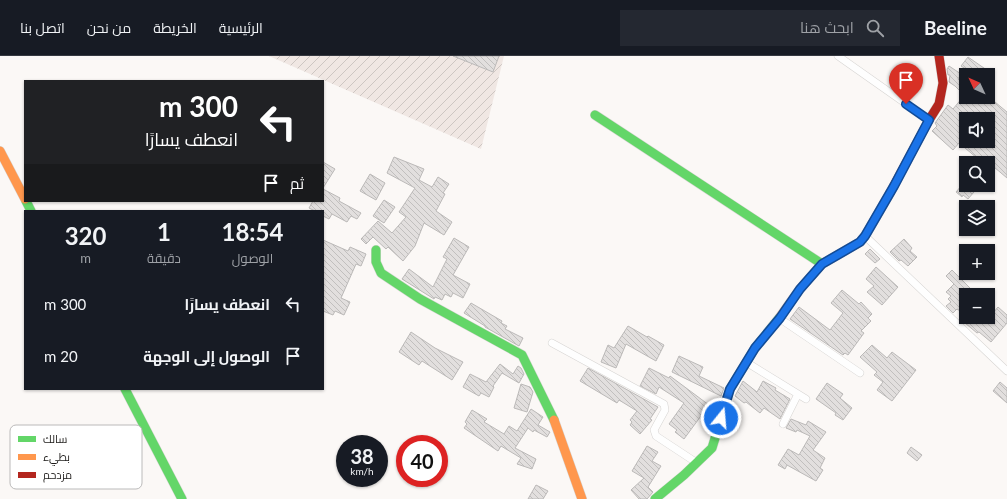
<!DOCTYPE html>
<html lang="ar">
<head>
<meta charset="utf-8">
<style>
  body { margin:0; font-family:Lato,Cairo,sans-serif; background:#242831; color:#f1f3f6; direction:rtl; height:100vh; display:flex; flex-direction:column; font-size:15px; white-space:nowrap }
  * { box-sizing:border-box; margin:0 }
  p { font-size:13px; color:#9ea1a6 }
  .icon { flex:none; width:22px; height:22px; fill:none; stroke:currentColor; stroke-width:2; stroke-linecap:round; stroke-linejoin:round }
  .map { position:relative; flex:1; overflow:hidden; direction:ltr }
  .side { position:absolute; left:24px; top:154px; width:300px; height:180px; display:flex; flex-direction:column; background:#171b24; border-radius:0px; box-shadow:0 1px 3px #0004; direction:rtl }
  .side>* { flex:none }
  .banner { position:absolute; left:24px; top:24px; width:300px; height:122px; border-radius:0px; box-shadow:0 1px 3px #0004; direction:rtl; background:#202124; color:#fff; overflow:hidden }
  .needle { width:26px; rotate:314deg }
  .controls { position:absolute; left:959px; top:12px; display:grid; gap:8px }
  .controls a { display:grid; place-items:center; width:36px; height:36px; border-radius:0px; background:#171b24; box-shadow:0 1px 3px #0004; font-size:20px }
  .speed { position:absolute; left:336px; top:379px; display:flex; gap:8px; font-size:20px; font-weight:700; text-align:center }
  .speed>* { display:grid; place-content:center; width:52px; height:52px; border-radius:50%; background:#171b24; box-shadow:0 1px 3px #0004; line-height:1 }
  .speed small { font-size:10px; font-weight:400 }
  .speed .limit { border:6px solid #d22; background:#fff; color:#111 }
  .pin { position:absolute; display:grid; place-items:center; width:34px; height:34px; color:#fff; margin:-41px -17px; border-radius:50% 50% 50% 0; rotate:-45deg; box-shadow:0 0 4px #0007 }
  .pin .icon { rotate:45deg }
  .me { position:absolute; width:44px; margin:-22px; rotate:17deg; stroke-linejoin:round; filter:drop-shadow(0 0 3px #0008) }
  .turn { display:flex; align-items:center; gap:14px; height:84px; padding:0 20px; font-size:18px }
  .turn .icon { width:52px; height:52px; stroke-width:2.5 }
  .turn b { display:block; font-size:28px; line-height:34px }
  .then { display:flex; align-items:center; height:38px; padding:0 20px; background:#0003; gap:8px; font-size:15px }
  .eta { display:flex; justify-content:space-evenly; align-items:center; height:68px; text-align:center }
  .eta b { font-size:24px; font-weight:700; line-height:28px }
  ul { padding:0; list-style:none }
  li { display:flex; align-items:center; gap:12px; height:52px; padding:0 20px }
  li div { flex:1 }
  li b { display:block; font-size:15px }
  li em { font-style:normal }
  header { display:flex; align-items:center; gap:24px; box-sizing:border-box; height:56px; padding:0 20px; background:#171b24; border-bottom:1px solid #363941 }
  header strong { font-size:19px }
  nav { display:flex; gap:22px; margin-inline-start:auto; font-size:14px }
  .search { width:280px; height:36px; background:#242831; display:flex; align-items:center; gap:10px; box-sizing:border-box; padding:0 14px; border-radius:0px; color:#9ea1a6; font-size:15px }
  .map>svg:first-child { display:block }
</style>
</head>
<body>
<header>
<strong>Beeline</strong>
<div class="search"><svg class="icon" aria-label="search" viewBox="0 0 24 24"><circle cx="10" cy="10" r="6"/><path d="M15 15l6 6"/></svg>ابحث هنا</div>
<nav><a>الرئيسية</a><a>الخريطة</a><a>من نحن</a><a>اتصل بنا</a></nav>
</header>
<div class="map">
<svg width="1007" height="443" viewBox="0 0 1007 443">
  <defs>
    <pattern id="industrial-furrows" width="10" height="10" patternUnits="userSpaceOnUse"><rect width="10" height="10" fill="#f0e7e3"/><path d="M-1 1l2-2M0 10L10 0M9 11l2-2" fill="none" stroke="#cdc6c2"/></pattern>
    <pattern id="building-back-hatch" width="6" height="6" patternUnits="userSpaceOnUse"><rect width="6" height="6" fill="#e2dfde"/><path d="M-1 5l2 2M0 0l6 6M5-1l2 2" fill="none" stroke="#c1bfbe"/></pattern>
  </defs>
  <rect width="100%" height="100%" fill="#fbf8f6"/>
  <!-- industrial -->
  <path fill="url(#industrial-furrows)" d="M269,0H504L481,93Z"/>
  <!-- building -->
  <path fill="url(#building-back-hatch)" stroke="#bbb9b8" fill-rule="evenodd" d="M453,0H499L493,16Z
    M968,1L994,19H975L961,10Z
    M949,10L961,18L958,23L966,30V41H989L1007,56V122L994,111L992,114L988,111V107H983L959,87L953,94L932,75L937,70L935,67L948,49L953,53L963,41H966L955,30L949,26L950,19H948L947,13ZM966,63H988V85H966Z
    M394,101L424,113L419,124L432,131L438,121L449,128L443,137L445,138L436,155L452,166L444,179L424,167L415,190L403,205L388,191L386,193L373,181L366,188L361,183L378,165L392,177L406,161L399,156L415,132L387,117Z
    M323,106L335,113L323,132Z
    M370,118L385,127L376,144L360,135Z
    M962,129H980L968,143L963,139L962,141L956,136Z
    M323,133L340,142L339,145L361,157L357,163L351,160L347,166L332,158L329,163L323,160V155H315L309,152L313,145H323Z
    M384,144L395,151L384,167L373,160Z
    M454,182L469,191L453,219L470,228L463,242L453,237L451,241L445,238L442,244L435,241L434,243L402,223L409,213L433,231L447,203L443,201Z
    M904,183L912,192L910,195L917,201L908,210L901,204L899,205L890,196Z
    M323,184L348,195L350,191L366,198L361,210L356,208L341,242L350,246L344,259L335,255L333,259L323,255Z
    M870,193L880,203L875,207L865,198Z
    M876,211L898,231L882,249L867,236L874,230L866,223Z
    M952,214L977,239H966V249L960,255L957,253L953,257L946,250L951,246L948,243L951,240L946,236L954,228L946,220Z
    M842,234L859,248L861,246L872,258L868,262L871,265L861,275L864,277L848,299L845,297L843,299L790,263L799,251L830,274L843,257L831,247Z
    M471,247L502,265L501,267L507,270L505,273L523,282L519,290L485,271V270L464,257Z
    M998,251L1007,259V267L991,286L979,276L977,277L965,267L970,261H978L985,267Z
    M628,270L647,281L648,280L664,289L656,305L626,288L616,312L601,306L608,289L614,292Z
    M411,276L435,292L463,306L452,324L422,305L419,309L399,296Z
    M872,289L887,302L892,296L916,314L892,345L877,334L883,326L874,319L877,316L860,301Z
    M679,300L703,311L699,320L724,332L721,340L672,316Z
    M500,308L513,318L518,310L521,312L524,318L519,327L502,317L493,330L494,331L489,341L481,337L479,340L463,331L470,318L486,326Z
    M588,312L658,351L650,363L652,364L640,378L630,369L632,366L630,364L637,355L619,344L617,347L580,325Z
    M649,312L669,322L670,320L709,349L684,383L675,376L677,374L669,368L684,347L659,331L656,338L640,330Z
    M743,325L757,336L763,325L776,332L775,334L790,343L780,363L764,352L760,357L746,346L744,347L735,340Z
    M1000,326L1007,332V347L993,335Z
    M827,327L843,338L840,342L852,352L843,364L835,359L836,357L816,343Z
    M521,328L530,331L533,336L527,356L514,352Z
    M531,353L543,361L538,369L550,376L547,381L534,374L533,376L528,372L515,392L536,403L532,413L517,408L521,402L501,390L498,395L464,372L467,368L465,366L472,354L487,363L484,366L504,378L509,370L517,375Z
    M791,363L806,369L808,365L826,376L813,394L825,402L820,412L823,414L816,425L787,409L785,413L778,409L788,393L799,399L810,380L797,374L796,376L786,372Z
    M647,390L658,396L652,405L661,410L648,431L653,436L647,443H639L631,434L644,422L632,415Z
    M911,391L922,399L917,405L907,397Z
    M536,429L548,435L543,443H528Z"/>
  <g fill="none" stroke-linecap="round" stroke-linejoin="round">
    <defs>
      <path id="street" d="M838,0L929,64
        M865,180L1007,315
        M779,262L860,317
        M552,287L664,348L665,354L654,374L656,380L697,407
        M746,306L806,343
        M783,368L798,338"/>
      <path id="fast" d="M595,59L822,208
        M26,145L31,155
        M376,194V206L381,217L420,243L522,299L554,364
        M125,333L182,443
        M655,443L684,419L712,392L730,333L755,292L780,261"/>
      <path id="slow" d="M0,95L25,143
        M780,261L800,233L822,208L860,186L865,180L890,137
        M554,364L582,443"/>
      <path id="jam" d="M890,137L929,64L939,48L943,27L939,0"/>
    </defs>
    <!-- street casing -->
    <use href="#street" stroke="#d6d4d2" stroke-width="8"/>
    <!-- fast casing -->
    <use href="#fast" stroke="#d6d4d2" stroke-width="10"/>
    <!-- slow casing -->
    <use href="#slow" stroke="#d6d4d2" stroke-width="10"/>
    <!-- jam casing -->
    <use href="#jam" stroke="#d6d4d2" stroke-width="10"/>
    <!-- street -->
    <use href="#street" stroke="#fefefe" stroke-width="7"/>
    <!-- fast -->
    <use href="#fast" stroke="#63d668" stroke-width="9"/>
    <!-- slow -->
    <use href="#slow" stroke="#ff974d" stroke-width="9"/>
    <!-- jam -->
    <use href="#jam" stroke="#b3261e" stroke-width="9"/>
  </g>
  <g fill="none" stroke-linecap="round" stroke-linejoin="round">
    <defs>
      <path id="route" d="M721,362L730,333L755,292L780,262L800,233L822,208L860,186L865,180L894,130L929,64L906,48"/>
    </defs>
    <!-- route casing -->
    <use href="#route" stroke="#114b97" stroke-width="10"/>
    <!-- route -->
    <use href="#route" stroke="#1a73e8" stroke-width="7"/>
  </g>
  <!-- legend -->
  <rect x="10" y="369" width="132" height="64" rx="6" fill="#fff" stroke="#bbbaba" stroke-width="1"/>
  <rect x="18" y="380" width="18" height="6" fill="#63d668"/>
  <rect x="18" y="398" width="18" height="6" fill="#ff974d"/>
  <rect x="18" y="416" width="18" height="6" fill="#b3261e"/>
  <g font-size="11" fill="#1c1a18">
    <text x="43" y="387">سالك</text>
    <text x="43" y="405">بطيء</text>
    <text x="43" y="423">مزدحم</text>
  </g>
</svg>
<div class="controls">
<a><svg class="needle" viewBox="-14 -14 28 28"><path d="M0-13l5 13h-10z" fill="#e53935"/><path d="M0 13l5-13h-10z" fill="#9ea1a6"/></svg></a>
<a><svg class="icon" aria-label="sound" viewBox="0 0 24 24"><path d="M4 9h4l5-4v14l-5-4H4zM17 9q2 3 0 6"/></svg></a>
<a><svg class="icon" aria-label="search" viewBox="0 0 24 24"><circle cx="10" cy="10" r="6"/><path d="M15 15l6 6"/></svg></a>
<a><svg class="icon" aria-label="layers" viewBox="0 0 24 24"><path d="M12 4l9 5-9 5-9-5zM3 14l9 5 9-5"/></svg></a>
<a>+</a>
<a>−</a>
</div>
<div class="speed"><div>38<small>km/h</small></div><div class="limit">40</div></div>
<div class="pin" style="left:906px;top:48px;background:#d93025"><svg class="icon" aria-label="arrive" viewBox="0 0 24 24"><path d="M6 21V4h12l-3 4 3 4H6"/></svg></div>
<svg class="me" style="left:721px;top:362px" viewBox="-20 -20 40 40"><circle r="17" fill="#1a73e8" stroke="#fff" stroke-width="3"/><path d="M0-11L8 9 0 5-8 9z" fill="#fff"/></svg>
<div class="banner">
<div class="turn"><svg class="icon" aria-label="left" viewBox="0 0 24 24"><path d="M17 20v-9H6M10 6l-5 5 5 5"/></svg><div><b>300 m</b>انعطف يسارًا</div></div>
<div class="then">ثم<svg class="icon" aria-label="arrive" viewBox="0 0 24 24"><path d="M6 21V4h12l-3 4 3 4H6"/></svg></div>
</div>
<section class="side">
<div class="eta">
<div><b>18:54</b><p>الوصول</p></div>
<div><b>1</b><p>دقيقة</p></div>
<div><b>320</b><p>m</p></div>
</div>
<ul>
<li><svg class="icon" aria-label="left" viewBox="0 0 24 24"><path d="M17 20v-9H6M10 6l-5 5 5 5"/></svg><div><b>انعطف يسارًا</b></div><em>300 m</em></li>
<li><svg class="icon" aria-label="arrive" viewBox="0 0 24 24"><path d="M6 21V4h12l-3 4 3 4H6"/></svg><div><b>الوصول إلى الوجهة</b></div><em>20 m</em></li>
</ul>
</section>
</div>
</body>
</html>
